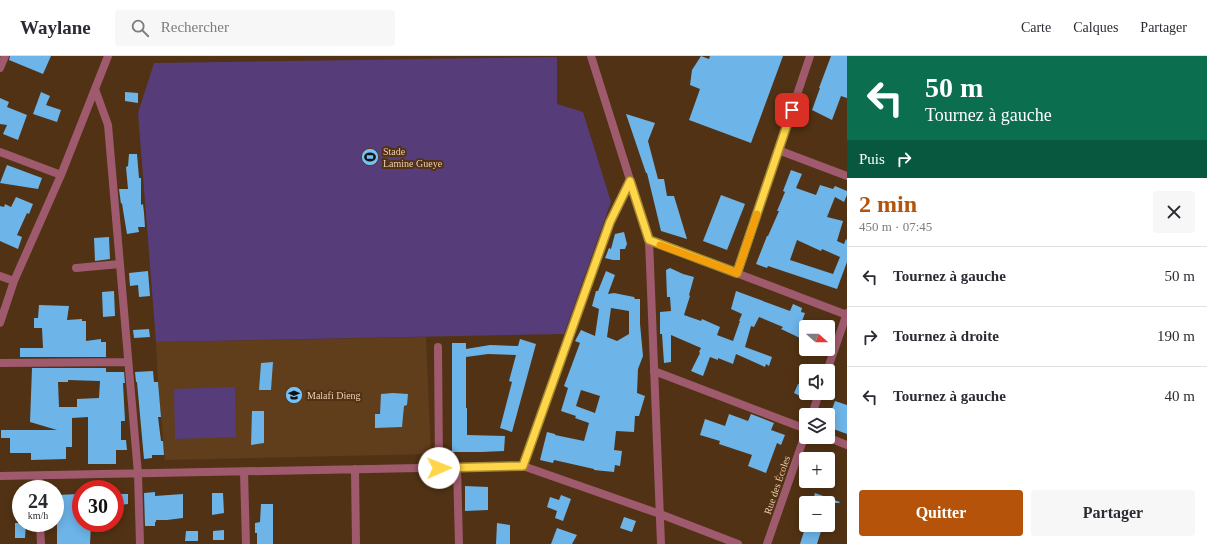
<!DOCTYPE html>
<html lang="fr">
<head>
<meta charset="utf-8">
<style>
  body { margin:0; font-family:"Times New Roman",serif; background:#f7f7f7; color:#2b2b33; height:100vh; display:flex; flex-direction:column; font-size:15px; white-space:nowrap }
  * { box-sizing:border-box; margin:0 }
  p { font-size:13px; color:#7c7c81 }
  .icon { flex:none; width:22px; height:22px; fill:none; stroke:currentColor; stroke-width:2; stroke-linecap:round; stroke-linejoin:round }
  .map { position:relative; flex:1; overflow:hidden }
  .drawer { display:flex; flex-direction:column; background:#fff; width:360px }
  .drawer>* { flex:none }
  .hud { background:#0b6e4f; color:#fff; overflow:hidden }
  .needle { width:26px; rotate:111deg }
  .fabs { position:absolute; left:799px; top:264px; display:grid; gap:8px }
  .fabs a { display:grid; place-items:center; width:36px; height:36px; border-radius:4px; background:#fff; box-shadow:0 2px 10px #0003; font-size:20px }
  .speed { position:absolute; left:12px; top:424px; display:flex; gap:8px; font-size:20px; font-weight:700; text-align:center }
  .speed>* { display:grid; place-content:center; width:52px; height:52px; border-radius:50%; background:#fff; box-shadow:0 2px 10px #0003; line-height:1 }
  .speed small { font-size:10px; font-weight:400 }
  .speed .limit { border:6px solid #d22; background:#fff; color:#111 }
  .pin { position:absolute; display:grid; place-items:center; width:34px; height:34px; color:#fff; margin:-17px; border-radius:8px; box-shadow:0 2px 6px #0006 }
  .me { position:absolute; width:44px; margin:-22px; rotate:89deg; stroke-linejoin:round; filter:drop-shadow(0 0 3px #0008) }
  .turn { display:flex; align-items:center; gap:14px; height:84px; padding:0 12px; font-size:18px }
  .turn .icon { width:52px; height:52px; stroke-width:2.5 }
  .turn b { display:block; font-size:28px; line-height:34px }
  .then { display:flex; align-items:center; height:38px; padding:0 12px; background:#0003; gap:8px; font-size:15px }
  .round { display:grid; place-items:center; flex:none; width:42px; height:42px; border-radius:4px; background:#f7f7f7 }
  .headline { display:flex; align-items:center; justify-content:space-between; height:68px; padding:0 12px }
  h1 { font-size:24px; font-weight:700; line-height:30px; color:#b45309 }
  .primary-button { display:flex; gap:8px; margin-top:auto; padding:8px 12px }
  .primary-button a { flex:1; height:46px; border-radius:4px; background:#b45309; color:#fff; font-size:16px; font-weight:700; line-height:46px; text-align:center }
  .primary-button a+a { background:#f7f7f7; color:#2b2b33 }
  ul { padding:0; list-style:none }
  li { display:flex; align-items:center; gap:12px; height:60px; padding:0 12px; border-top:1px solid #e1e1e2 }
  li div { flex:1 }
  li b { display:block; font-size:15px }
  li em { font-style:normal }
  header { display:flex; align-items:center; gap:24px; box-sizing:border-box; height:56px; padding:0 20px; background:#fff; border-bottom:1px solid #e1e1e2 }
  header strong { font-size:19px }
  nav { display:flex; gap:22px; margin-inline-start:auto; font-size:14px }
  .search { width:280px; height:36px; background:#f7f7f7; display:flex; align-items:center; gap:10px; box-sizing:border-box; padding:0 14px; border-radius:4px; color:#7c7c81; font-size:15px }
  main { display:flex; flex:1; min-height:0 }
  .map>svg:first-child { display:block }
</style>
</head>
<body>
<header>
<strong>Waylane</strong>
<div class="search"><svg class="icon" aria-label="search" viewBox="0 0 24 24"><circle cx="10" cy="10" r="6"/><path d="M15 15l6 6"/></svg>Rechercher</div>
<nav><a>Carte</a><a>Calques</a><a>Partager</a></nav>
</header>
<main>
<div class="map">
<svg width="847" height="488" viewBox="0 0 847 488">
  <rect width="100%" height="100%" fill="#513214"/>
  <!-- built -->
  <path fill="#603d1b" d="M426,281L431,398L165,404L158,326L156,286Z"/>
  <!-- green -->
  <path fill="#563c79" d="M557,1V48L583,56L611,146L564,278L156,286L138,57L154,7Z
    M235,331L236,381L175,383L174,333Z"/>
  <!-- building -->
  <path fill="#6db4e8" fill-rule="evenodd" d="M10,0H51L43,18L9,4Z
    M701,0L709,3L710,0H783L751,87L689,64L700,33L690,29L692,14Z
    M831,0H847V42L841,40L832,64L812,54L820,32H819Z
    M41,36L50,40L46,49L61,54L57,66L33,58Z
    M125,36L138,37V47L125,45Z
    M0,42L9,46L7,51L27,59L18,84L3,78L7,69L0,68Z
    M626,58L655,67L648,85L658,123H664L667,140H674L687,183L661,175L647,117H646Z
    M129,98H137L139,122H141V149L143,148L144,157L145,171H138L139,176L127,178L123,154L122,147L121,148L119,133H128L126,111L128,110Z
    M7,109L42,122L38,133L0,127Z
    M791,114L802,118L796,132L816,139L820,129L833,133L835,130L847,135V139L844,146L835,141L827,161L843,165L837,185L844,188L846,183L847,184V206L837,233L768,210L767,212L756,208L767,180H768L779,155H777L785,136L783,135ZM797,184L821,195L822,193L840,201L833,218L790,204Z
    M721,139L745,148L727,194L703,185Z
    M16,141L33,148L29,158L27,157L17,179L22,181L18,193L0,185V150L4,151L5,148L11,151Z
    M624,176L627,188L625,193H620V204H613L605,202L609,192L611,193L615,178Z
    M109,181L110,203L95,205L94,182Z
    M670,212L683,218L694,221L689,239L690,240L684,259L701,265L702,263L720,271L717,279L733,285L740,265H739L742,258L731,253L736,235L790,255L793,248L802,252L801,256L805,257L801,268L805,269L800,282L781,273L783,271L759,261L754,271L751,270L745,291L772,301L769,310L766,308L765,311L736,298L733,308L718,302V304L710,301L703,320L691,315L700,297L699,296L701,292L671,279V306L664,307L662,278H660V256L671,255L670,241H667L666,214Z
    M148,215L150,240L139,241L138,229L130,230L129,217Z
    M606,215L615,219L608,238L614,237L634,241L635,243H640V268L643,300L638,313L637,337L645,340L639,360H635L634,376L616,375L614,394L622,395L620,410L615,409L614,416L594,414V413L554,404L553,407L540,404L547,376L555,378V379L584,385L589,367L575,362L576,360L561,355L568,332L564,330L580,287L575,285L581,274L595,280L599,253L592,250L596,235H598ZM611,252L629,255V278L617,285L607,281ZM581,334L600,340L595,357L576,350Z
    M114,235L115,260L103,261L102,236Z
    M39,249L69,250L67,264L82,263V265H86V285L101,283V286H106V301H20V292H43L42,272H34V262H38Z
    M149,273L150,281L134,282L133,274Z
    M520,283L536,288L512,376L500,372L512,326L509,325L516,299L488,298L466,301V352H467V379L505,380L504,395L481,396H452V287H466V293L490,289L518,290Z
    M273,306L271,334H259L261,307Z
    M32,312H106V316H124L125,327H123L125,365H121V384H126L127,394H116V408H88V361L72,362V391H66V403L31,404V397H10V382H1V374H57L30,366ZM68,324L100,325L99,342L77,343V351H59L58,326H68Z
    M153,315L154,326H158L161,361H158L161,385H163L164,399H152V402L144,403L137,326H136L135,316Z
    M798,328L806,331L802,341L794,337Z
    M393,337L408,338L407,349L404,350L402,371L375,372V358H380L381,338Z
    M835,345L847,349V378L828,371V364Z
    M252,355H264V387L251,389Z
    M729,358L748,365L751,358L774,367L771,374L785,379L781,389L777,387L766,417L748,410L752,399L719,388L720,385L700,379L705,363L725,370Z
    M465,430L488,431V454L465,455Z
    M155,436V440L183,438V462L167,464H156V466H155V470H145L144,437Z
    M212,437H223L224,457L212,459Z
    M815,437L840,446L839,447H812Z
    M79,438V463H81V467H91L90,488H57V439Z
    M120,438H128V448L120,449Z
    M561,439L571,443L563,465L555,462L557,455L547,451L550,441L559,444Z
    M261,448H273V488H257V477H255V467L260,466Z
    M624,461L636,465L632,476L620,472Z
    M15,467H26L25,482H15Z
    M497,467L510,469V488H496Z
    M806,469H823L817,488H800Z
    M557,472L577,479L572,488H551Z
    M224,474V484H213V475Z
    M186,475H198V485H185Z"/>
  <g fill="none" stroke-linecap="round" stroke-linejoin="round">
    <!-- minor -->
    <path stroke="#a05a6e" stroke-width="8" d="M0,12L5,0
      M95,33L108,69L138,418L140,488
      M778,94L847,120
      M0,96L61,119
      M649,184L847,259
      M76,212L120,208
      M737,217L810,0
      M0,220L14,225
      M0,267L14,225L61,119L108,0
      M438,291L439,412
      M0,307L128,306
      M654,315L806,373
      M827,315L847,257
      M812,359L819,337
      M827,381L847,389
      M523,410L610,166L630,125
      M457,411L459,488
      M355,413L356,488
      M244,416L246,488
      M0,420L523,410L660,458L738,488
      M38,420L39,433
      M40,467L41,488
      M767,488L806,376"/>
    <!-- tertiary -->
    <path stroke="#a05a6e" stroke-width="8" d="M591,0L649,184L661,488"/>
  </g>
  <g fill="none" stroke-linecap="round" stroke-linejoin="round">
    <defs>
      <path id="route" d="M439,412L523,410L610,166L630,125L649,184L737,217L792,54"/>
    </defs>
    <!-- route casing -->
    <use href="#route" stroke="#a68a30" stroke-width="10"/>
    <!-- route -->
    <use href="#route" stroke="#ffd54a" stroke-width="7"/>
    <!-- slow -->
    <path stroke="#f59e0b" stroke-width="7" d="M660,189L737,217L757,158"/>
  </g>
  <!-- icons -->
  <defs>
    <symbol id="stadium-disc" viewBox="-11 -11 22 22"><circle r="9.5" fill="#75c0f6" stroke="#513214"/><path d="M0-5a6.5 5 0 1 0 0 10a6.5 5 0 1 0 0-10ZM-3.5-1.8h7v3.6h-7Z" fill="#111"/></symbol>
    <symbol id="school-disc" viewBox="-11 -11 22 22"><circle r="9.5" fill="#75c0f6" stroke="#513214"/><path d="M0-5L7-2L0 1L-7-2ZM-4 1L0 2.5L4 1V4Q0 6-4 4Z" fill="#111"/></symbol>
  </defs>
  <g fill-rule="evenodd">
    <use href="#stadium-disc" x="360" y="91" width="20" height="20"/>
    <use href="#school-disc" x="284" y="329" width="20" height="20"/>
  </g>
  <g text-anchor="middle" dominant-baseline="central" stroke-width="4" stroke-linejoin="round" paint-order="stroke">
    <!-- poi labels -->
    <g font-size="10" fill="#eecdb2" stroke="#513214" text-anchor="start">
      <text x="383" y="95">Stade<tspan x="383" dy="12">Lamine Gueye</tspan></text>
      <text x="307" y="339">Malafi Dieng</text>
    </g>
    <!-- street labels -->
    <g font-size="10" fill="#eecdb2" stroke="#513214">
      <text transform="translate(777 429) rotate(-71)">Rue des Écoles</text>
    </g>
  </g>
</svg>
<div class="fabs">
<a><svg class="needle" viewBox="-14 -14 28 28"><path d="M0-13l5 13h-10z" fill="#e53935"/><path d="M0 13l5-13h-10z" fill="#7c7c81"/></svg></a>
<a><svg class="icon" aria-label="sound" viewBox="0 0 24 24"><path d="M4 9h4l5-4v14l-5-4H4zM17 9q2 3 0 6"/></svg></a>
<a><svg class="icon" aria-label="layers" viewBox="0 0 24 24"><path d="M12 4l9 5-9 5-9-5zM3 14l9 5 9-5"/></svg></a>
<a>+</a>
<a>−</a>
</div>
<div class="speed"><div>24<small>km/h</small></div><div class="limit">30</div></div>
<div class="pin" style="left:792px;top:54px;background:#d93025"><svg class="icon" aria-label="arrive" viewBox="0 0 24 24"><path d="M6 21V4h12l-3 4 3 4H6"/></svg></div>
<svg class="me" style="left:439px;top:412px" viewBox="-20 -20 40 40"><circle r="19" fill="#fff"/><path d="M0-13L10 11 0 6-10 11z" fill="#ffd54a"/></svg>
</div>
<section class="drawer">
<div class="hud">
<div class="turn"><svg class="icon" aria-label="left" viewBox="0 0 24 24"><path d="M17 20v-9H6M10 6l-5 5 5 5"/></svg><div><b>50 m</b>Tournez à gauche</div></div>
<div class="then">Puis<svg class="icon" aria-label="right" viewBox="0 0 24 24"><path d="M7 20v-9h11M14 6l5 5-5 5"/></svg></div>
</div>
<div class="headline"><div><h1>2 min</h1><p>450 m · 07:45</p></div><a class="round"><svg class="icon" aria-label="close" viewBox="0 0 24 24"><path d="M6 6l12 12M18 6L6 18"/></svg></a></div>
<ul>
<li><svg class="icon" aria-label="left" viewBox="0 0 24 24"><path d="M17 20v-9H6M10 6l-5 5 5 5"/></svg><div><b>Tournez à gauche</b></div><em>50 m</em></li>
<li><svg class="icon" aria-label="right" viewBox="0 0 24 24"><path d="M7 20v-9h11M14 6l5 5-5 5"/></svg><div><b>Tournez à droite</b></div><em>190 m</em></li>
<li><svg class="icon" aria-label="left" viewBox="0 0 24 24"><path d="M17 20v-9H6M10 6l-5 5 5 5"/></svg><div><b>Tournez à gauche</b></div><em>40 m</em></li>
</ul>
<div class="primary-button"><a>Quitter</a><a>Partager</a></div>
</section>
</main>
</body>
</html>
